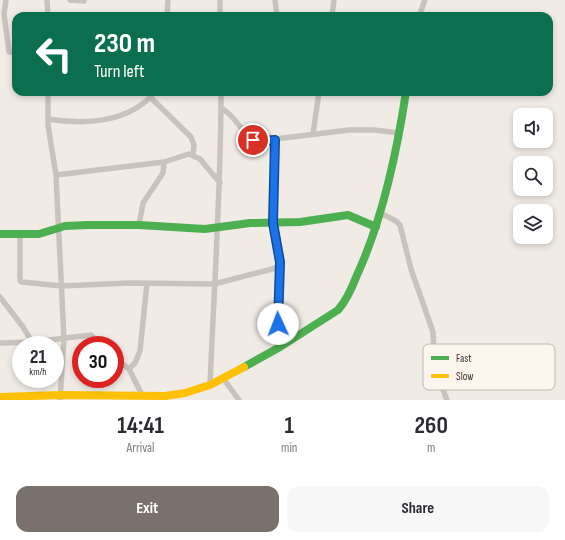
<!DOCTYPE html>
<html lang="en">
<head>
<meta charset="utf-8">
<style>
  body { margin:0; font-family:"Sofia Sans Condensed",sans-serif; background:#f7f7f7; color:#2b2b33; height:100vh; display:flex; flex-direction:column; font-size:15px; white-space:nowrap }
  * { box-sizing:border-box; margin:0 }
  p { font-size:13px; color:#7c7c81 }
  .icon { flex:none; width:22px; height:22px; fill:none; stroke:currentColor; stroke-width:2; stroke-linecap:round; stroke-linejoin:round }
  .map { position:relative; height:400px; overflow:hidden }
  .details { display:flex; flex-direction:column; background:#fff; flex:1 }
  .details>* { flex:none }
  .banner { position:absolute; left:12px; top:12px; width:541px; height:84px; border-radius:12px; box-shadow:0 2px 6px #0003; background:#0b6e4f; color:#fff; overflow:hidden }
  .controls { position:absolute; left:513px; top:108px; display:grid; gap:8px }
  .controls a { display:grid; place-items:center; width:40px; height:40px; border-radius:8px; background:#fff; box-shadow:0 2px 6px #0003; font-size:20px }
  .speed { position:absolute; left:12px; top:336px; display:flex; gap:8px; font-size:20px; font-weight:700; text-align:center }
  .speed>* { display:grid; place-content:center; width:52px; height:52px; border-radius:50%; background:#fff; box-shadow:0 2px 6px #0003; line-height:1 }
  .speed small { font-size:10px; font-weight:400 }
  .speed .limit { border:6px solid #d22; background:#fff; color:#111 }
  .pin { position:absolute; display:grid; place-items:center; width:34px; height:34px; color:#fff; margin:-17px; border:2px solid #fff; border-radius:50%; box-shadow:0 1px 4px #0007 }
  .me { position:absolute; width:44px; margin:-22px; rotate:358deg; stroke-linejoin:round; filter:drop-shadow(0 0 3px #0008) }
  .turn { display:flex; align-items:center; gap:14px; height:84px; padding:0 16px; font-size:18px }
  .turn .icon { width:52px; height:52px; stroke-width:2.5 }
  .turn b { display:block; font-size:28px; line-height:34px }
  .eta { display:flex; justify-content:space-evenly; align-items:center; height:68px; text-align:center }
  .eta b { font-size:24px; font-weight:700; line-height:28px }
  .primary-button { display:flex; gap:8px; margin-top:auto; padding:8px 16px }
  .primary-button a { flex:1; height:46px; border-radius:12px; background:#7a716c; color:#fff; font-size:16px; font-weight:700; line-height:46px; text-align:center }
  .primary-button a+a { background:#f7f7f7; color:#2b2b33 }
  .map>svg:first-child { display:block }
</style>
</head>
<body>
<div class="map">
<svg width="565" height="400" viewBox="0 0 565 400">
  <rect width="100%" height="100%" fill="#f0ebe5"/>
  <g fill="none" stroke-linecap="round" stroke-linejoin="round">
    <!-- street -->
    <path stroke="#c9c3be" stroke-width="5.5" d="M6,0L4,14L9,52H16
      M47,0L48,16
      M70,0L84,1
      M220,0V16
      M275,0L277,16
      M167,16L168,0
      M332,16L334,0
      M419,16L425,0
      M48,92V125L56,175L64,339L60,400
      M150,97L191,137L194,145L193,154
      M221,108C237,116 243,138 259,141L349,130H374L400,133
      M48,119C85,125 129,123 155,92
      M313,134L319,92
      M275,140L273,223L280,262L277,312L280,347
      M56,175L164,162L189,154L200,159L220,183
      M380,213L396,221L400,225L411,269L433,332L434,352L438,377L447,400
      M139,225L143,203L163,173L164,162
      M20,234V281L22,282L61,286L129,283L214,284L280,267
      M0,297L23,327L32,342
      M0,343L32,342L91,335L101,345
      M115,358L129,369L142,395
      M129,369L135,363L140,351L147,283
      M223,378L239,400
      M210,385C214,287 221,190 221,92"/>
    <!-- fast -->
    <path stroke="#4caf50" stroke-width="8" d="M1,234H39L65,226L88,225H139L205,229L250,223L300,222L348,215L376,227
      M244,367L280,347L338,310C347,300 352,288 357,275C382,221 397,151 406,92"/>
    <!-- slow -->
    <path stroke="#ffc107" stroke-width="8" d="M0,397L61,395L165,396L185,393L210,385L244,367"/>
  </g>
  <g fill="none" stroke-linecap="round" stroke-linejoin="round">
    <defs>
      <path id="route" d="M253,140L259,141L275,140L273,223L280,262L278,324"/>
    </defs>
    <!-- route casing -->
    <use href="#route" stroke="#114b97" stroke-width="10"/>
    <!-- route -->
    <use href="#route" stroke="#1a73e8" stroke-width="7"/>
  </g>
  <!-- legend -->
  <rect x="423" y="344" width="132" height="46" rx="6" fill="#fbf5ee" stroke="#c1bab4" stroke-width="1"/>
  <rect x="431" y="356" width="18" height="4" fill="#4caf50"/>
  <rect x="431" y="374" width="18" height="4" fill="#ffc107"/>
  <g font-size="11" fill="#3b302b">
    <text x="456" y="362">Fast</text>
    <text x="456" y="380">Slow</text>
  </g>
</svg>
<div class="controls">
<a><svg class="icon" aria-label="sound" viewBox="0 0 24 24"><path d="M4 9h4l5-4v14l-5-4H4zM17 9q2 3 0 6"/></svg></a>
<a><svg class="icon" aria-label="search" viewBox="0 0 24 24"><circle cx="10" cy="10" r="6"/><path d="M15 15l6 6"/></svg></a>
<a><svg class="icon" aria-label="layers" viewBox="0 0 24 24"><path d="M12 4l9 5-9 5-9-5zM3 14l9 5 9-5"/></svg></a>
</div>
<div class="speed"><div>21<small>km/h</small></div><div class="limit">30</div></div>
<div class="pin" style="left:253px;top:140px;background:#d93025"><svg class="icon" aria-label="arrive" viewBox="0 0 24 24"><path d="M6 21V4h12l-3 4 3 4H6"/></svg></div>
<svg class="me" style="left:278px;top:324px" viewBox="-20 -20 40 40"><circle r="19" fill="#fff"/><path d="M0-13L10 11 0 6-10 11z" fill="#1a73e8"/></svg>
<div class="banner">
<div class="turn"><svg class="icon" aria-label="left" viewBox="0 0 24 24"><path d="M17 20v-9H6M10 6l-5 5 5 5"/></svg><div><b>230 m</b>Turn left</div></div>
</div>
</div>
<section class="details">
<div class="eta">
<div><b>14:41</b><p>Arrival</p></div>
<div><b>1</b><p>min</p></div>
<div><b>260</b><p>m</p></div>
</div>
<div class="primary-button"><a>Exit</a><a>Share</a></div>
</section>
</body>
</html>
